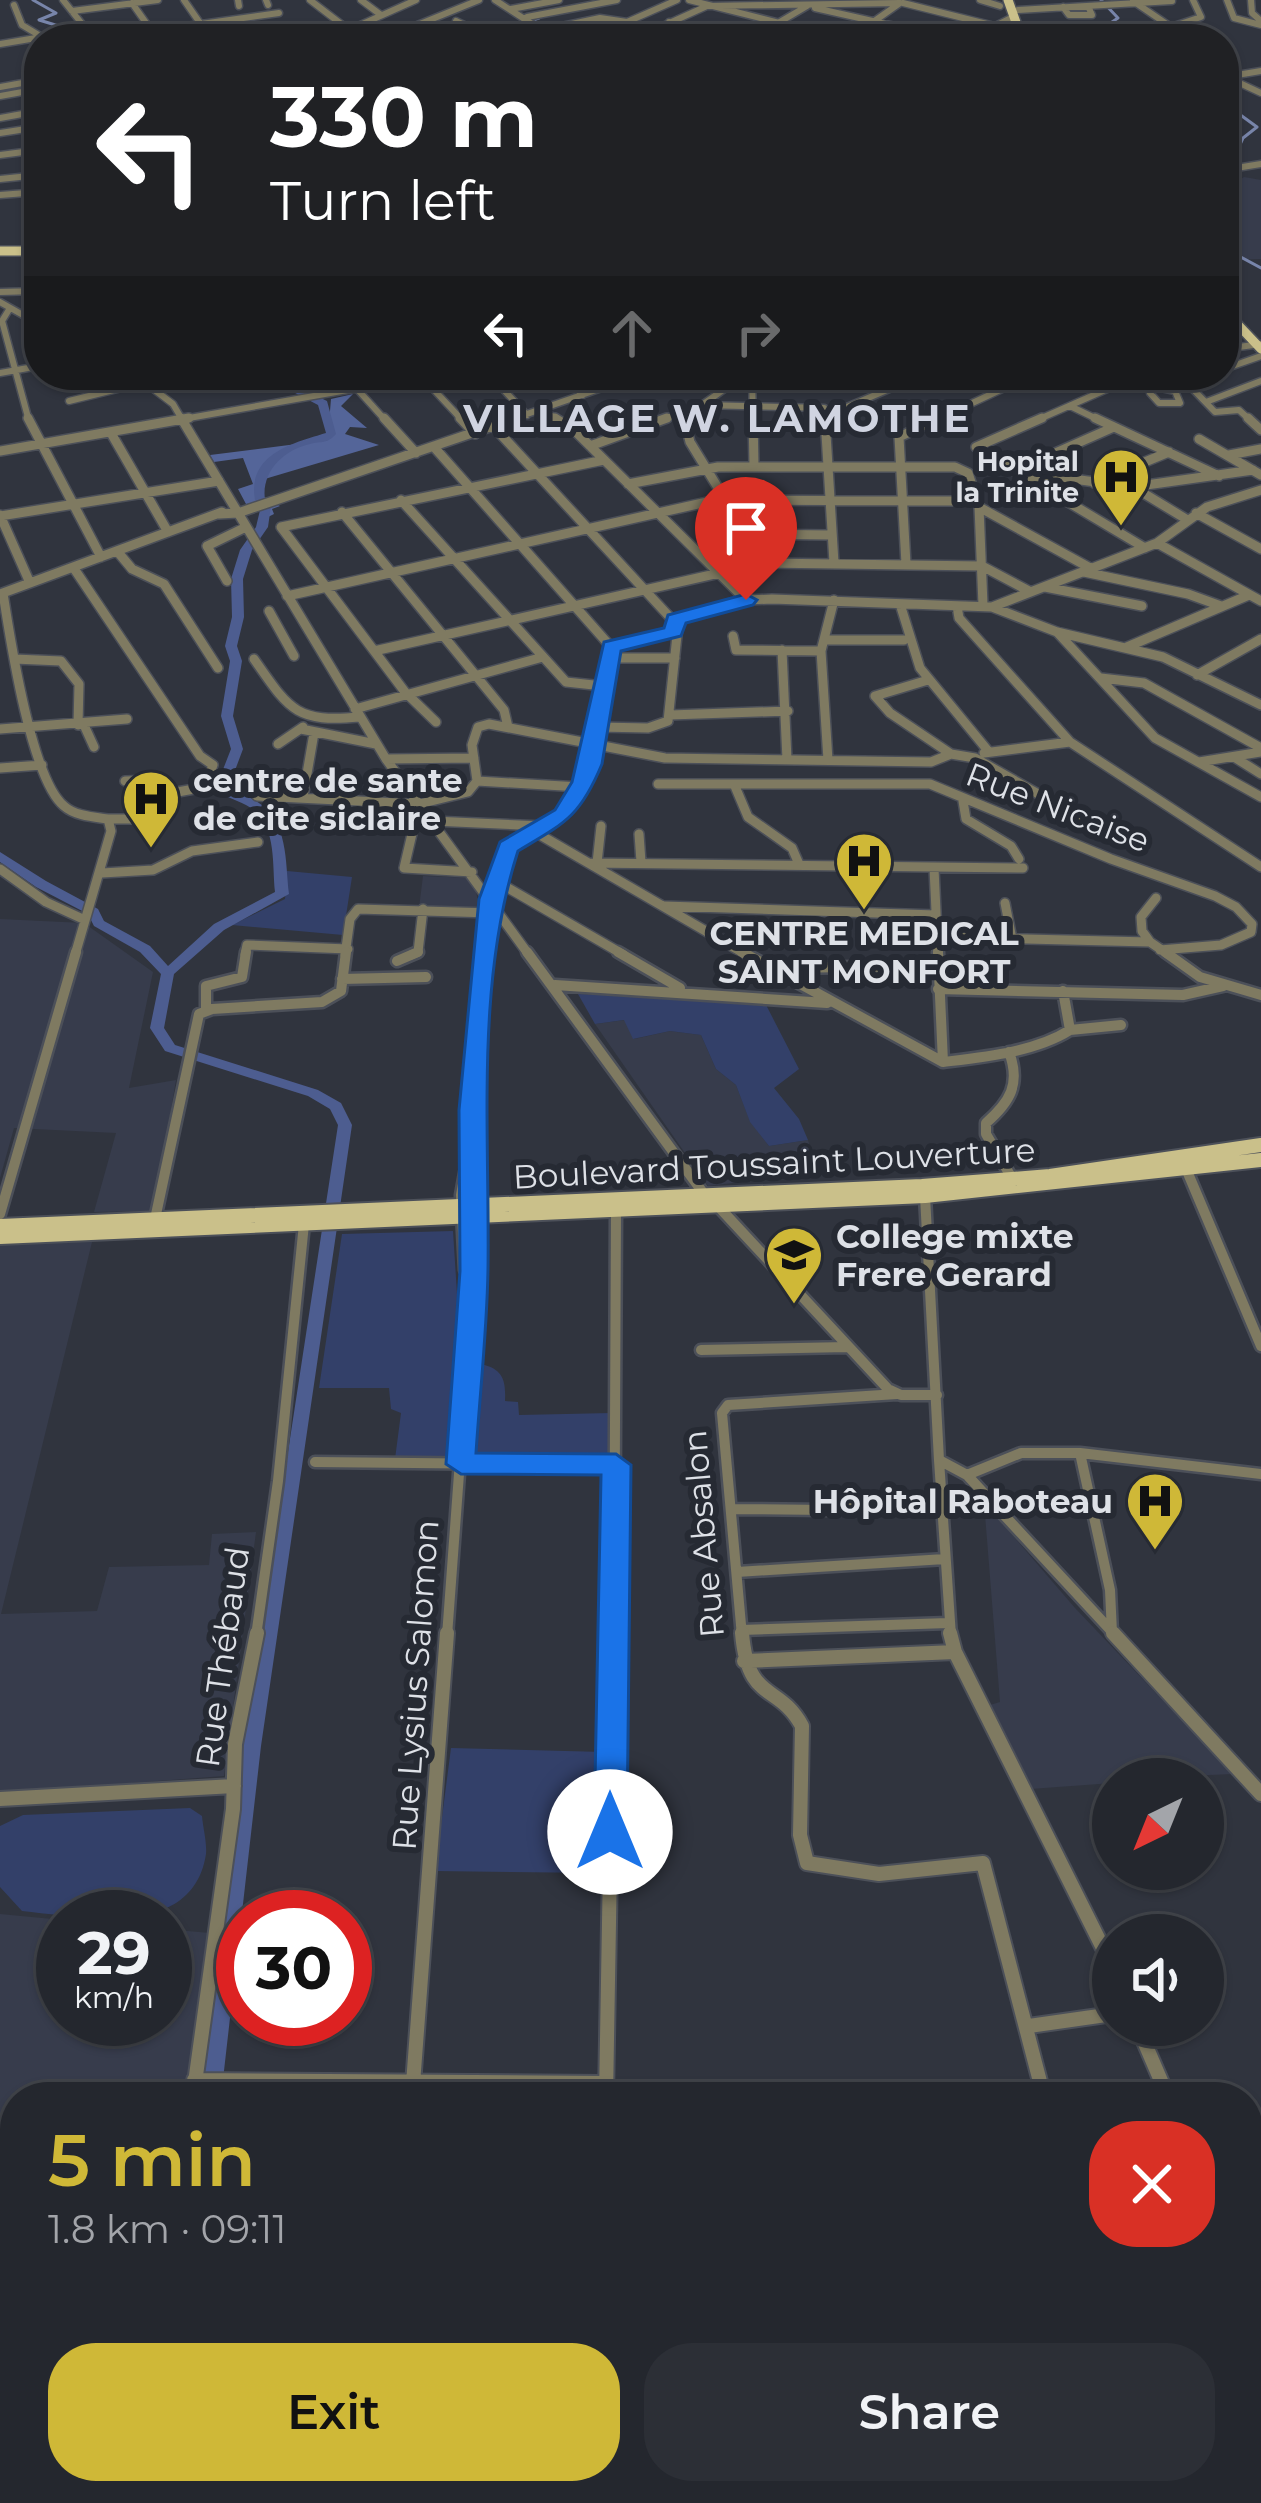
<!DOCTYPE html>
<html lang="en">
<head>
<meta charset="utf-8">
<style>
  body { margin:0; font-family:Montserrat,sans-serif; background:#2c2f36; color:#f1f3f6; height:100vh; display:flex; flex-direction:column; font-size:45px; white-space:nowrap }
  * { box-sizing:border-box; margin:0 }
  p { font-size:39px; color:#a3a5aa }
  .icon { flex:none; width:66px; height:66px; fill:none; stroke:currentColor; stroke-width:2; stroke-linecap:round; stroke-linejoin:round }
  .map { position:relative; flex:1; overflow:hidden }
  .drawer { position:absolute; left:0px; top:2082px; width:1263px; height:423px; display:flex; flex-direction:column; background:#24272e; border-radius:48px 48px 0 0; box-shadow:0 3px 9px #0004,0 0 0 3px #41444a }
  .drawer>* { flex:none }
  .hud { position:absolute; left:24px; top:24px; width:1215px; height:366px; border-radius:48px; box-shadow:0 3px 9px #0004,0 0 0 3px #41444a; background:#202124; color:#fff; overflow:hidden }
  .needle { width:78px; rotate:223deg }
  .controls { position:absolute; left:1092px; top:1758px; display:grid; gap:24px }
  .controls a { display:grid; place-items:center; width:132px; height:132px; border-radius:50%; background:#24272e; box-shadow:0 3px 9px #0004,0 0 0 3px #41444a; font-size:60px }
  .speed { position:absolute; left:36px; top:1890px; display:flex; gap:24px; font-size:60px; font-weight:700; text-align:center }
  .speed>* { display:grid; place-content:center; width:156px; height:156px; border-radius:50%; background:#24272e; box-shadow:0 3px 9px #0004,0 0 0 3px #41444a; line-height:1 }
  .speed small { font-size:30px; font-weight:400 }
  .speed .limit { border:18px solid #d22; background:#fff; color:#111 }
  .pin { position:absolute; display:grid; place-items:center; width:102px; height:102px; color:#fff; margin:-123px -51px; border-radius:50% 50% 50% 0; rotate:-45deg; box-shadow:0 0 12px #0007 }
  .pin .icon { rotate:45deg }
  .me { position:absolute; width:132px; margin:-66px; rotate:0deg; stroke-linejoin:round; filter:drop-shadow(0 0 9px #0008) }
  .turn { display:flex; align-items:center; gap:42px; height:252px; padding:0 48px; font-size:54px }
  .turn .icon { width:156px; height:156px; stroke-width:2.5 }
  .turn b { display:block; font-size:84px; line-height:102px }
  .lanes { display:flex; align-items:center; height:114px; padding:0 48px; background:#0003; justify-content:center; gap:60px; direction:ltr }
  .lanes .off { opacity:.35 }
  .round { display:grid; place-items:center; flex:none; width:126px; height:126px; border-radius:48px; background:#2c2f36 }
  .overview { display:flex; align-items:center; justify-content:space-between; height:204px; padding:0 48px }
  h1 { font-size:72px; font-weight:600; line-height:90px; color:#cfb837 }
  .cta { display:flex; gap:24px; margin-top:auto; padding:24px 48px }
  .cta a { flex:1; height:138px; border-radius:48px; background:#cfb837; color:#111; font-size:48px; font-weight:600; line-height:138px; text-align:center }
  .cta a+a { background:#2c2f36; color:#f1f3f6 }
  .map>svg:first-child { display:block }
</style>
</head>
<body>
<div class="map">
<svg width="1261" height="2503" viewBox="0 0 1261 2503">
  <rect width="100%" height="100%" fill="#30343e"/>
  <!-- built -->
  <path fill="#373c4c" d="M1244,177L1261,180V259L1224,260V190Z
    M423,876L473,878L480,910L419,908Z
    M0,919L84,923L153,972L129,1088L176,1080L154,1211L94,1212L116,1133L14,1128L0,1178Z
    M625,1020L634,1039L670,1031L701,1035L716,1069L736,1085L750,1121L769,1146L808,1140L817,1173L708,1186L595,1024Z
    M93,1238L1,1614L97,1611L109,1567L209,1565L212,1534L256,1532L224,1776L0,1793V1241Z
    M984,1502L1075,1608L1233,1774L1113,1779V1783L1030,1789L990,1705L1000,1702Z
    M0,1914L63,1920V2019H165V1929L210,1933L185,2097H15V2490H135L133,2503H0Z"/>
  <!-- green -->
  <path fill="#334069" d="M287,871L352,877L343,935L232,925L285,899Z
    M578,994L763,999L799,1069L774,1088L799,1119L808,1140L769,1146L750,1122L736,1085L716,1069L701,1035L670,1031L633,1039L624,1020L595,1024Z
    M453,1231L461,1356L454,1460L395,1459L401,1413L391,1409L389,1388H319L342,1234Z
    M481,1364C503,1369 506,1380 505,1401L518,1402L519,1415L612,1413L611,1459L475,1458Z
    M451,1748L604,1752L601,1873L435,1871Z
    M190,1808L202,1816C203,1828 207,1842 206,1854C193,1940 82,1917 22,1911L0,1887V1826L23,1815Z
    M178,2490H368L367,2503H176Z"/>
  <!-- forest -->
  <path fill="#546599" d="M254,375L399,378L421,375C368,385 300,412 254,375Z
    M353,394L341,406L367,428L350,427L345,434L379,445L258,481L261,495L280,506L272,509L274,514L268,517L260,503L246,504L238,489L253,484L243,458L214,462L210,455L328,440L334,435L329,423L331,399Z"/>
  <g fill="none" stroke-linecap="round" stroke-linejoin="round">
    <!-- stream -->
    <path stroke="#7885aa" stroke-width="3" d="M33,0L56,13L39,20L72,30L65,39
      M1101,0L1118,18L1100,30L1134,39
      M489,34L539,18
      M1224,103L1257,127L1243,138L1224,179
      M1224,248L1261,268"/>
    <!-- river -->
    <path fill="#4d5d90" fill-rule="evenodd" d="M261,375H274L327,401L336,434C327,444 322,441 310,444C283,450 261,472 265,500L260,503L255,500C247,454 293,443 326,433L318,405Z
      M266,503L271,506L268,527L252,550L243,579L244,617L237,646L242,661L233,716L243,749L228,789C237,793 248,796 256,801C289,821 285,861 289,894L224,930L174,974L164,1028L175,1045L318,1090L341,1103L352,1125L261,1746L221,2097H201L243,1746L338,1125L330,1109L308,1096L165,1051L150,1028L161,974L140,952L94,926L88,914L36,887L0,862V852L46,881L98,909L104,921L150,946L168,966L214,924L275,892C272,864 277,826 251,808C239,800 226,798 215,790L231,749L221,716L230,661L225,646L232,617L231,579L240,550L256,527L261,506Z
      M152,2490H174L173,2503H151Z"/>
    <defs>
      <path id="minor-far3" d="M63,0L94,39
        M184,0L200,23
        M238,0L239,6
        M266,0L268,5
        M310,0L349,30
        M361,0L381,15
        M495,0L546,33L564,39
        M689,0L843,39
        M980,0L1000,6
        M1227,0L1234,18L1261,25
        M1251,0L1252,13L1261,21
        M1133,1L1171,27L1201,17L1193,0
        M132,3L151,30
        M903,3L991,25
        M1063,7L1069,15H1092L1088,6
        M815,8L952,39
        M511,9L559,0
        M1018,10L1172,1
        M72,11L158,0
        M527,17L617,0
        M456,21L493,39
        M669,22L741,39
        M1176,27L1191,39
        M543,30L600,18L627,22L677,0
        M42,37L65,31
        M94,39L279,13
        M219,39L238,35
        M309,39L349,30L416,0
        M383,39L479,0
        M634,39L707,6L899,3
        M751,39L807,6
        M849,39L900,3
        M970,39L1013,17
        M1052,39L1077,31L1093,39
        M0,44L42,37L22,25L14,5
        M1224,67L1233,80L1261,93
        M1231,76L1261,71
        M0,87L39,80
        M0,96L39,89
        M0,118L39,111
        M0,133L39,127
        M0,155L39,150
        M1224,170L1261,164
        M0,179L39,175
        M0,195L39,192
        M0,292L39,291
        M0,302L39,324
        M10,308L2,321L29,421
        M1224,349L1261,344
        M1224,369L1261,356
        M0,373L39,366
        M135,375L173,404L183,421
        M490,375L527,415
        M562,375L583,395
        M752,375L753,421
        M940,375L974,381L1013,378
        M1148,375L1157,387
        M422,377L463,421
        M801,381L815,375
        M1185,381L1215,412L1239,410L1251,421
        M1183,382L1207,375
        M1157,387L1175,391L1180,403H1159L1150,393Z
        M358,390L386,421
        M69,401L146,382
        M1206,402L1261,381
        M702,405L824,408L825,421
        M1070,406L1101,421
        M847,407L922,375
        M543,410L559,421
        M683,413L685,421
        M172,421L433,375
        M507,421L639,375
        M659,421L702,405L744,375
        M934,421L1032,375
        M1035,421L1121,383L1125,375"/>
      <path id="minor-far2" d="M28,418L101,557
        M181,418L386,759L529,955
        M384,418L416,453
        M460,418L475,434
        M555,418L575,431L746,600
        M684,418L690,442L764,563
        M753,418L754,466
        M825,418L834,563
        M1042,418L976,447L1145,548
        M1095,418L1219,476
        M1248,418L1261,430
        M494,427L678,626L668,721L648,728L598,727
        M111,433L168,532
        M1199,439L1261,475
        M590,446L667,418
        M434,447L611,647L591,764L558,815L508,847L491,899L486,955
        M0,451L189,418
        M1229,455L1261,449
        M1019,469L1114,427
        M1014,471L1132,487L1253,470
        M968,473L979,507L983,605
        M1094,483L1169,452
        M628,484L718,467H955L968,473
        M1135,488L1186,519
        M401,500L566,682L603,686
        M979,507L1092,569
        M342,512L504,710L508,727
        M1196,513L1261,549
        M219,514L238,513L516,418
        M0,515L30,583
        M0,516L219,481
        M748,534L832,535
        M1157,543L1261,601
        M117,551L132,569L164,584L218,668
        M906,564L899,437L940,418
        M73,567L200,756L213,765L205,787L161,795L143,819H108
        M1084,572L1188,594L1221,606
        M227,581L207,546L244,528
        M1045,587L1142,606
        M3,593C10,638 31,779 64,806C75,816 94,817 108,819L111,831L75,955
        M0,594L222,512
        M287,596L716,500L973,501
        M900,604L920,668L989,752
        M957,606L959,618L1070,742L1261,867
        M992,607L1057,632L1163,657L1261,705
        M269,611L294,656
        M676,619L746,600L772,599L992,607L1157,543L1207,507L1261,490
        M1057,632L1155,738L1261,797
        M733,636L736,650L821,651
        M824,640H904
        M611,647L674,632
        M1127,647L1249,595
        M782,650L787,760
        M374,651L764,563L982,566L1031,592
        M608,658H675
        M14,659L61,661L79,684L78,725
        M254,659C289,709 295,723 359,717
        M1197,675L1261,639
        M1101,678L1144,683L1261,748
        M928,680L875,696L890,713L951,754L975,758L1084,820
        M355,709L543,657
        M670,715L788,711
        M436,722L405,692L281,527L604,460
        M84,725L94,747
        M0,729L127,719
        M301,729L376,744
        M278,744L303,727
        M984,753L1070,742
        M1234,757L1261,774
        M386,759L474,758
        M828,760L821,651L834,600
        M1199,762L1261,752
        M0,768L42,765
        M125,781L158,780L161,795
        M477,781L472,745L478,727L489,724L665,758L931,762L951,754
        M658,784H930L1111,859L1215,896L1236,907L1252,924L1251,932L1221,945L1160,950
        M734,784L748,817L792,848L799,864
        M257,796L419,804
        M303,797L314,733
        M963,801L966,819L1011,846L1019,859
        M433,821L543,826
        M535,832L747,955
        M639,834L641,862
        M589,863L1023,868
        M597,863L601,826
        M934,868L938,955
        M0,869L46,902L85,920
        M472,872L404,868L419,804L468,792L477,781L580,787
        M102,873L153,870L192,851L258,842
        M496,881L624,955
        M1005,903L1012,939
        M664,906L936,915
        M939,937L1150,942L1169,955
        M1150,942L1142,931L1141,917L1156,898
        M245,955L247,945L348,949
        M345,955L350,919L358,909L491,913
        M411,955L418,952L423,909"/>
      <path id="minor-far1" d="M527,952L704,1194
        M618,952L680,988
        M742,952L943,1062
        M938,952L943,1062
        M1165,952L1200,977L1261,995
        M397,961L418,952
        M774,968L938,966
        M342,979L426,977
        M555,985L827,1003
        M938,989L1183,995L1223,986
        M206,1009V986L242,977L246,952
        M1070,1030L1121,1025
        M1009,1052C1021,1084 1010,1102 986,1123V1134L1013,1180
        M943,1062C984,1057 1035,1052 1070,1030L1063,991
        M469,1151L461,1195L465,1270L471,1277
        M1187,1171L1261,1346
        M925,1196L939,1460L967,1475L1116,1636
        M717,1205L888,1389L901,1395H937
        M0,1214L76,952
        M155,1219L199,1014L212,1009L322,1002L341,991L346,952
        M701,1350L847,1347
        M1080,1453L1110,1590L1112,1633
        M939,1460L951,1636
        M315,1462L616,1465
        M967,1475L1021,1453H1080L1261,1474
        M732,1509L827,1510L942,1502
        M737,1572L945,1559
        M741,1630L948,1623
        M256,1636L278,1481L304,1224
        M447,1636L474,1271L472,1110L486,952
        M614,1636L616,1210
        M742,1636L722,1413L728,1405L897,1394"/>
      <path id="minor" d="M742,1633C748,1704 778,1682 802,1726L800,1835L807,1863L879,1874L983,1863L1044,2097
        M950,1633L955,1652L1113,1968
        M1113,1633L1261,1794
        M744,1661L955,1652
        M0,1799L234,1786
        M1137,2025L1168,2097
        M1029,2026L1113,2014
        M194,2080L606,2083
        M193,2097L233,1809L235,1744L257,1633
        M412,2097L447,1633
        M606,2097L614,1633
        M1248,2270L1261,2302
        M1248,2352L1261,2353
        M917,2490L975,2503
        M1111,2490L1113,2503
        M381,2496L647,2495L676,2490
        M144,2503L146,2490"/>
      <path id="major-far1" d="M1008,0L1022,39
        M0,251H39
        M1224,310L1261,349"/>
      <path id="major" d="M0,1226L922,1186L1050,1176L1261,1145
        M0,1237L925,1196L1261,1160"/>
    </defs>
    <!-- minor-far3 casing -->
    <use href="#minor-far3" stroke="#4c5059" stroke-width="9"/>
    <!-- minor-far2 casing -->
    <use href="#minor-far2" stroke="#4c5059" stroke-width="12"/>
    <!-- minor-far1 casing -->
    <use href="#minor-far1" stroke="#4c5059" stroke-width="15"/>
    <!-- minor casing -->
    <use href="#minor" stroke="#4c5059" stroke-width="18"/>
    <!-- major-far1 casing -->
    <use href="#major-far1" stroke="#4c5059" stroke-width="12"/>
    <!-- major casing -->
    <use href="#major" stroke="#4c5059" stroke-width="18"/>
    <!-- minor-far3 -->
    <use href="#minor-far3" stroke="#7f7a61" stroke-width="6"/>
    <!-- minor-far2 -->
    <use href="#minor-far2" stroke="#7f7a61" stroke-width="9"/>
    <!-- minor-far1 -->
    <use href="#minor-far1" stroke="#7f7a61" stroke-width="10"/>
    <!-- minor -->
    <use href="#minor" stroke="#7f7a61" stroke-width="14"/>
    <!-- major-far1 -->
    <use href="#major-far1" stroke="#cac08a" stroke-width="9"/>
    <!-- major -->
    <use href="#major" stroke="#cac08a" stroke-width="14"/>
  </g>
  <!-- route -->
  <path fill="#1a73e8" stroke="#114b97" stroke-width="3" d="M746,594L757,600L753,605L686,623L681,636L621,651L602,764C580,817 565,823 518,851C475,985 490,1132 488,1270C487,1331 480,1392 476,1453L616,1454L631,1465L627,1832L622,1841L610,1845L599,1841L594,1832L601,1475L461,1474L446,1464L460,1271L459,1110L479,899L500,842L555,810L572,782L604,642L664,628L668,615Z"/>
  <!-- icons -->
  <defs>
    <symbol id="hospital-pin" viewBox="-11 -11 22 30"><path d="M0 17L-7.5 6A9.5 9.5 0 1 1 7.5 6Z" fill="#cfb837" stroke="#262a33"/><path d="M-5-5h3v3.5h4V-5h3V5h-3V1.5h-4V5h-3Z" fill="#111"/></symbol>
    <symbol id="school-pin" viewBox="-11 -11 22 30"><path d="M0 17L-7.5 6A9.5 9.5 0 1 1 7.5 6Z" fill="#cfb837" stroke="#262a33"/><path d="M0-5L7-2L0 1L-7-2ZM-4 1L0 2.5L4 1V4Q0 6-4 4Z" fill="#111"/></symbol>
  </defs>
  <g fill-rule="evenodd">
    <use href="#hospital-pin" x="1088" y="444" width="66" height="90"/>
    <use href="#hospital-pin" x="118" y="766" width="66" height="90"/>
    <use href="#hospital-pin" x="831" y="828" width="66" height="90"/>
    <use href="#school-pin" x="761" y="1222" width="66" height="90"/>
    <use href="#hospital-pin" x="1122" y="1468" width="66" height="90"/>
  </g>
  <g text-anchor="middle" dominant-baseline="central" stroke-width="12" stroke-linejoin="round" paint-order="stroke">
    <!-- far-poi labels -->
    <g font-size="27" font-weight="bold" fill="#dee1e7" stroke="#262a33" text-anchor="end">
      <text x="1079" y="461">Hopital<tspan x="1079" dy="31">la Trinite</tspan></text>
    </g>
    <!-- poi labels -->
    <g font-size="33" font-weight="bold" fill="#dee1e7" stroke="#262a33" text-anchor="start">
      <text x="193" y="780">centre de sante<tspan x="193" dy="38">de cite siclaire</tspan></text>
      <text x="864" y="933" text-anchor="middle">CENTRE MEDICAL<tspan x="864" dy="38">SAINT MONFORT</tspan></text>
      <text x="836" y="1236">College mixte<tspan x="836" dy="38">Frere Gerard</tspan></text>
      <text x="1113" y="1501" text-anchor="end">Hôpital Raboteau</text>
    </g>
    <!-- street labels -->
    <g font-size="33" fill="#dee1e7" stroke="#262a33">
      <text transform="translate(1058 807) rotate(21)">Rue Nicaise</text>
      <text transform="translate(774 1163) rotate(-3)">Boulevard Toussaint Louverture</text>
      <text transform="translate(703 1534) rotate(-95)">Rue Absalon</text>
      <text transform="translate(222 1657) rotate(-82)">Rue Thébaud</text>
      <text transform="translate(415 1685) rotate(-86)">Rue Lysius Salomon</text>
    </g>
    <!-- far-district labels -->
    <g font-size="39" font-weight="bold" letter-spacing="3" fill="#d0d4e1" stroke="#262a33">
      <text x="718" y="418">VILLAGE W. LAMOTHE</text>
    </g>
  </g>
</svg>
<div class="controls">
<a><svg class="needle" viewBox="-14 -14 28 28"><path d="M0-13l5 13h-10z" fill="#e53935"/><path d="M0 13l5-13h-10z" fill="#a3a5aa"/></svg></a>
<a><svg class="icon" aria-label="sound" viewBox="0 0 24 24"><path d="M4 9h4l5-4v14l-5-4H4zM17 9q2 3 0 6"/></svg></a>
</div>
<div class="speed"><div>29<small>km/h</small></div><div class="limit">30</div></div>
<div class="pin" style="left:746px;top:600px;background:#d93025"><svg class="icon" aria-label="arrive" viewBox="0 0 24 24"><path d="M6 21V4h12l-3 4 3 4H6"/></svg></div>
<svg class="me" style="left:610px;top:1832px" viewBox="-20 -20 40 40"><circle r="19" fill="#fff"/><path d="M0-13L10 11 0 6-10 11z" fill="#1a73e8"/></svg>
<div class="hud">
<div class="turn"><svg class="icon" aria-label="left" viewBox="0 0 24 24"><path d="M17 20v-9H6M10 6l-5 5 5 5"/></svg><div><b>330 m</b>Turn left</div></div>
<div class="lanes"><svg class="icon" aria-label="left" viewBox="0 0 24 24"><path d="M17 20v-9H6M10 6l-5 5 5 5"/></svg><svg class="icon off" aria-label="ahead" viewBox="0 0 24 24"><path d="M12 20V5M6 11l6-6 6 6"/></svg><svg class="icon off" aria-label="right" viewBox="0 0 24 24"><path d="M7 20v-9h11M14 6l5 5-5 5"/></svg></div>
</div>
<section class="drawer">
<div class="overview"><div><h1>5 min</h1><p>1.8 km · 09:11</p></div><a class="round" style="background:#d93025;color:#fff"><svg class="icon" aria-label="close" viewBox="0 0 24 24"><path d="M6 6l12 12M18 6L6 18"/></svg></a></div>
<div class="cta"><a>Exit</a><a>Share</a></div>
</section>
</div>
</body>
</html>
